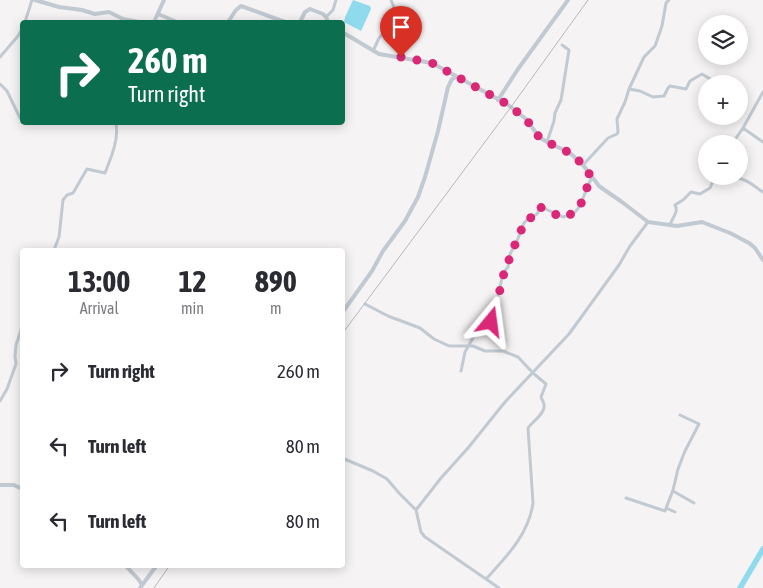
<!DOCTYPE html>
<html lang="en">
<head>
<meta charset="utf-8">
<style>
  body { margin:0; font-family:"Asap Condensed",sans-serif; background:#f2f2f3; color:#2b2b33; height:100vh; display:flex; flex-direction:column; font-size:19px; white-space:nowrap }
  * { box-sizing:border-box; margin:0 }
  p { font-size:16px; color:#7c7c81 }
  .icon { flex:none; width:28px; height:28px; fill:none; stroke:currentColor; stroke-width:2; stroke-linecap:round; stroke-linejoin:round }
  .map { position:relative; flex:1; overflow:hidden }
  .drawer { position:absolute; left:20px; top:248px; width:325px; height:320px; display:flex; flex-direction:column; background:#fff; border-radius:5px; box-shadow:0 2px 12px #0003 }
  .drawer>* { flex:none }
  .top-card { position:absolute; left:20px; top:20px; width:325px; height:105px; border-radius:5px; box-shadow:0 2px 12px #0003; background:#0b6e4f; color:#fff; overflow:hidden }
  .controls { position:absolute; left:698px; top:15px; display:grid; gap:10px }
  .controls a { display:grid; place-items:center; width:50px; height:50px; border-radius:50%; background:#fff; box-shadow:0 2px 12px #0003; font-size:25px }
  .pin { position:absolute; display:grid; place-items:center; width:42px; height:42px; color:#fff; margin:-51px -21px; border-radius:50% 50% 50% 0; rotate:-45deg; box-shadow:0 0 5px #0007 }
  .pin .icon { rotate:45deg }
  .me { position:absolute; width:55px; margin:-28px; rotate:16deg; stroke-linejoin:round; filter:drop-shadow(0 0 4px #0008) }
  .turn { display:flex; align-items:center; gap:18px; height:105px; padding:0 25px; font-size:22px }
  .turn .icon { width:65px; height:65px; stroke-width:2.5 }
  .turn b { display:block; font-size:35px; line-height:42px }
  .eta { display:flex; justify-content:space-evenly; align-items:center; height:85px; text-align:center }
  .eta b { font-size:30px; font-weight:700; line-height:35px }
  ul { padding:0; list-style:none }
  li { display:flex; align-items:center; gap:15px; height:75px; padding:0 25px }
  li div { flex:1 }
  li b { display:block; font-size:19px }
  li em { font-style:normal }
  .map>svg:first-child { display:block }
</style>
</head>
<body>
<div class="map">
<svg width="763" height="588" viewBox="0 0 763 588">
  <rect width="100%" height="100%" fill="#f5f3f3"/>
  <!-- water -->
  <path fill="#90daee" d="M353,0L370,6L371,9L361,31L344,22L345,17Z"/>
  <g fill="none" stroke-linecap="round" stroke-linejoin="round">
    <!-- river -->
    <path stroke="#90daee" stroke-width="5.5" d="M740,588L763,549"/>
    <!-- minor -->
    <path stroke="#c1cad2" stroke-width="3" d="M326,17L333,10L336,0
      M25,22L32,0
      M373,51L379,38L388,28L395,16V10L391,0
      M0,57L18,36L22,29
      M0,84L7,91L20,118
      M629,89L640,91L653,97L664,96L668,88L670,86L686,89L690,81L702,74L712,80L725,84
      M743,128L763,142
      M547,142L554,121L555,113L561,100L569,50L562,45
      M732,144L743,128L763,92
      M583,165L608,138L617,134L618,132L617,119L625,102L629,89L644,57L655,46L662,26L666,3L669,0
      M715,176C728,182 725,178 736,178C746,178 755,187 763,192
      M670,225C672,217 679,213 675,205L683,200L691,192L700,194L710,188L715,176
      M54,250L59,237L63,200L67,195L73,193L87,169L105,173C111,158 119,139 116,124L122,122
      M365,304L388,316L420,328L434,339L449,346H473L485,351H503L518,357L533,373L546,384L541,397C542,400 544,402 544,405C546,413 532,422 528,428L533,503C529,534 506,557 486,579
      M461,371L465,352L478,329L491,322L493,319L503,273L508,267L510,254L517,241L524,223L527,220L537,214L541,207L563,217C566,216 572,214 575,212C584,204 585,187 592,178
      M0,401L7,389L12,375L16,364L15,356L16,345L22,327
      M342,458L373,471L387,479L399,493L416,510L421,532L425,537L499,588
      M673,491L694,503
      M626,498L665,511L673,490L678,469L685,451L699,424L680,415
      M666,508L675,512
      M416,510L441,478L468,448L505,402L569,334L619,265L630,246L648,222"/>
    <!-- tertiary -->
    <path stroke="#c1cad2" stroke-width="4" d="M35,0L59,7L82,10L95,14L109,12L123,19L139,22
      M158,14L177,22
      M154,22L164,0
      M228,22L236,10L241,6L285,22
      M300,22L305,12L310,9L323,14L326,17L328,22
      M342,32L379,54L432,63L507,104L526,119L539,137L547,142L570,153L583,165L599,186L606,191L622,202L648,222L677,226L702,222L707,224L730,233L749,243L755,248L763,260
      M498,100L518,69L568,0
      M342,313L372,271L383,251L405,221L418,197L425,177L438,131L448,87L452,79L456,77
      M0,485H14L22,489
      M125,565L139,580L142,585
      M140,588L157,565"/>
    <!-- rail -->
    <path stroke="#b5b8bd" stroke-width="1" d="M342,334L511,107L588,0
      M154,588L170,565"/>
  </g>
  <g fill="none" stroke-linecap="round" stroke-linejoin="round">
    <!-- route -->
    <path stroke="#db2777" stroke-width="9" stroke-dasharray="0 16.2" d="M401,57L432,63L507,104L526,119L539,137L547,142L566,151L573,155L583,165L592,178C585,187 584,204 575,212C572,214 566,216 563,218L540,207L537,214L527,220L524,223L517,241L510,254L508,266L504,273L493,319L491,322"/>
  </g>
</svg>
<div class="controls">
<a><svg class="icon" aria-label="layers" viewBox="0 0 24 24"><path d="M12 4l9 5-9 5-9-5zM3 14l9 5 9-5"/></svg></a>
<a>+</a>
<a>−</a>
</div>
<div class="pin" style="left:401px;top:57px;background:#d93025"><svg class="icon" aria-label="arrive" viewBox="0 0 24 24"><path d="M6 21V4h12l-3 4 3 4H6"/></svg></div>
<svg class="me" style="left:491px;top:322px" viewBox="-20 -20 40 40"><path d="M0-17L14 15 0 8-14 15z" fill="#db2777" stroke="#fff" stroke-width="4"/></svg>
<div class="top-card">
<div class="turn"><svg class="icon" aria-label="right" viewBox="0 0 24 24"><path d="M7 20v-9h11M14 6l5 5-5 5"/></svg><div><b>260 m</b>Turn right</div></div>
</div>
<section class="drawer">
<div class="eta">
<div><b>13:00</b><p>Arrival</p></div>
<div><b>12</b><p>min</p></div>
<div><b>890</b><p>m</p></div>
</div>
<ul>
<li><svg class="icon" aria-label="right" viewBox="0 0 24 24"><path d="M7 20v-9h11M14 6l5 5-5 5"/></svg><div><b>Turn right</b></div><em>260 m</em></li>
<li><svg class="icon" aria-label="left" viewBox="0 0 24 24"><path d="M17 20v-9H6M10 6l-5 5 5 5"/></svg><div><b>Turn left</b></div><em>80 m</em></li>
<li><svg class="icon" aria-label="left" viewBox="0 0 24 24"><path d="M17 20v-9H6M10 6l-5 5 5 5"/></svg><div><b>Turn left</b></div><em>80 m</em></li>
</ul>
</section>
</div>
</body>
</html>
